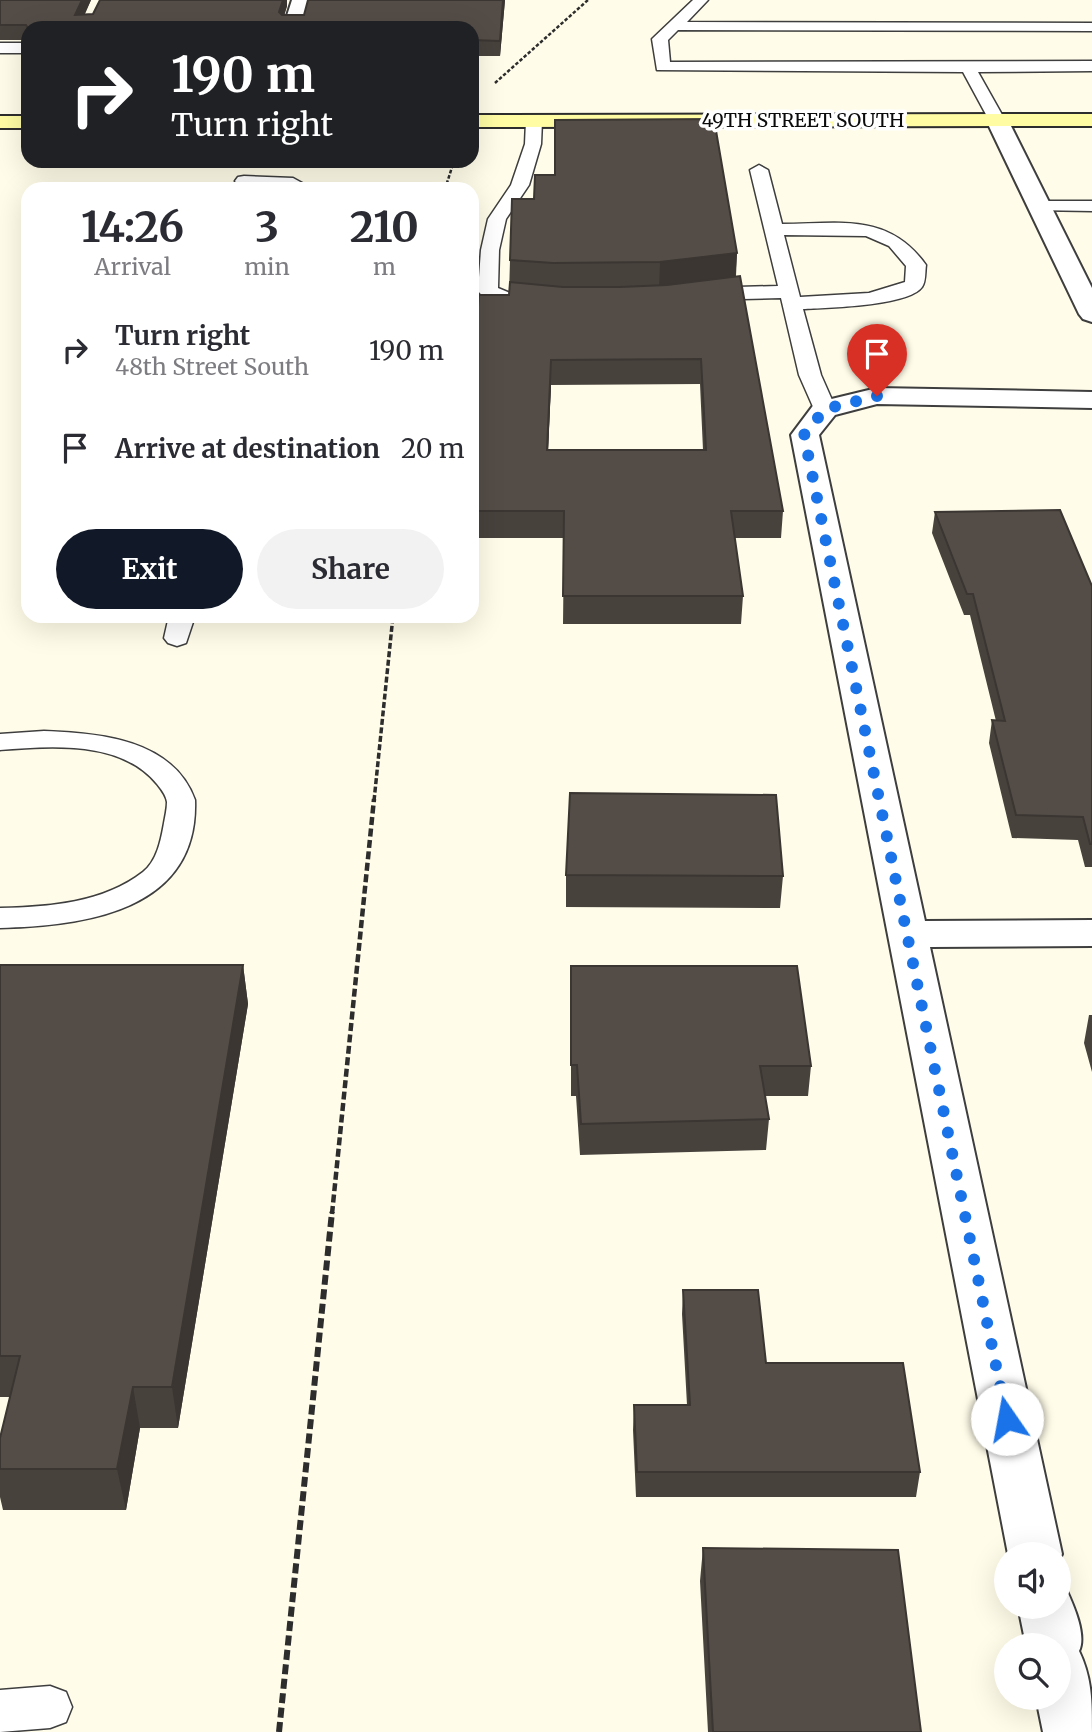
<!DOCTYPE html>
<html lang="en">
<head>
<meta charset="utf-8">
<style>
  body { margin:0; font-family:Merriweather,serif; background:#f2f2f3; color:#2b2b33; height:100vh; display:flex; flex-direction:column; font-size:26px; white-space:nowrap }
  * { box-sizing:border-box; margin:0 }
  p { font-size:23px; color:#7c7c81 }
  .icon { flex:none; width:38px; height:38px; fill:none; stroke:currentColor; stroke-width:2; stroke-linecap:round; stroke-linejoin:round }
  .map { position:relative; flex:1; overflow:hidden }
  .details { position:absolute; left:21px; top:182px; width:458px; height:441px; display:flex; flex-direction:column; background:#fff; border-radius:21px; box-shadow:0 7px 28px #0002 }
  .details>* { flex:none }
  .hud { position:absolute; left:21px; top:21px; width:458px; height:147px; border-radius:21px; box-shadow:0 7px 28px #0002; background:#202124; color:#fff; overflow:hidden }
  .fabs { position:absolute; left:994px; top:1542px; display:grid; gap:14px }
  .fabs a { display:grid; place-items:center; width:77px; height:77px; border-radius:50%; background:#fff; box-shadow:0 7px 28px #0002; font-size:35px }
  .pin { position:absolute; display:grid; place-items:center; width:60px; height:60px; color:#fff; margin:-72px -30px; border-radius:50% 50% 50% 0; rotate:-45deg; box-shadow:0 0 7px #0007 }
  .pin .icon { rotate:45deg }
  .me { position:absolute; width:77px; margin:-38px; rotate:348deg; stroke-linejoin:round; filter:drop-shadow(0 0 5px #0008) }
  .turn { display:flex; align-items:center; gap:24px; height:147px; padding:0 35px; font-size:32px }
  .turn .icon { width:91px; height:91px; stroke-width:2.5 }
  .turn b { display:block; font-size:49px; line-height:60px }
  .eta { display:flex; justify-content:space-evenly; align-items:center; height:119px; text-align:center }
  .eta b { font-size:42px; font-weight:700; line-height:49px }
  .cta { display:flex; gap:14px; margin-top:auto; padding:14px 35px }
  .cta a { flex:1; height:80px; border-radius:42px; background:#111827; color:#fff; font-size:28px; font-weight:700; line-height:80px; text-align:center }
  .cta a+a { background:#f2f2f3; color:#2b2b33 }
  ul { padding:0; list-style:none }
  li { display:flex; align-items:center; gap:21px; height:98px; padding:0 35px }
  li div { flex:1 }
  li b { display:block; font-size:26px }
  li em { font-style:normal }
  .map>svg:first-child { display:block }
</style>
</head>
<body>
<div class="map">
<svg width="1092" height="1732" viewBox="0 0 1092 1732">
  <rect width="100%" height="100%" fill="#fffce9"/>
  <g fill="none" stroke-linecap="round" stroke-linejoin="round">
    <defs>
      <path id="lane" d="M693,0H708L687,22L1092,23V31L678,30L668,40L670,62L1092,61V71L978,72L1005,120L997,125L989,120L963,72L657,70L652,39Z
        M0,43H28V53H0Z
        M534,116L542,121L541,144L529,185L506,219L499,250L498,288L510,293L544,297L547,301L544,305C526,310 491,307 478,291L481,250L488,219L511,185L525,144L526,121Z
        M759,165L768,170L782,224C839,224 888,212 926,265C925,271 926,282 922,287C909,306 826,308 803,309L821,375L836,409L833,414H817L814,409L799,375L781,298L701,300L691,294L701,288L778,286L750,170ZM784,235L866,236L889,246L906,266L905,282L869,293L800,297Z
        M244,176L293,178L313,189L238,185L235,181L238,177Z
        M1039,201H1092V211L1033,210L1030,206L1033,202Z
        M169,616H195L186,643L177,646L168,643L164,638Z
        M44,731C99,733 173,739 195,800C199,911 85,926 0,928V908C49,907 103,903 143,872C157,861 161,840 164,823C165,817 167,809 167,802C166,795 161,789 157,784C121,740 51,746 0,750V734Z
        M50,1686L66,1692L72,1707L66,1722L50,1728L0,1732V1690Z"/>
      <path id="street" d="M292,0H310L303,28H283Z
        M997,114L1005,115L1008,120L1092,288V322L1083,319L1079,314L986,120L989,115Z
        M877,388L1092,392V408L877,404L835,415L819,435L925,921L1092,920V946L930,947L1062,1554L1059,1561V1554H1008L791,435L815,403Z
        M1059,1586L1066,1589C1073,1604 1087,1635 1079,1651C1092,1678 1092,1702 1092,1732H1043L1036,1698H1059V1645H1026L1018,1606H1059Z"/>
      <path id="secondary" d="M1092,114V126L472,127V115Z
        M0,116H28V128H0Z"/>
    </defs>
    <!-- lane casing -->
    <use href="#lane" stroke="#3e3e3e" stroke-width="3"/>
    <!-- street casing -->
    <use href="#street" stroke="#3e3e3e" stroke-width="4"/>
    <!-- secondary casing -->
    <use href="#secondary" stroke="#2d2d2d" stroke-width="4"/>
    <!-- path-far3 -->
    <path stroke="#2d2d2d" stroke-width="2.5" stroke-dasharray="3.5 2" stroke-linecap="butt" d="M495,83L588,0
      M445,189L454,161"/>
    <!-- path-far2 -->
    <path stroke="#2d2d2d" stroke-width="3.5" stroke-dasharray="6 2.5" stroke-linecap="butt" d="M374,801L393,616"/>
    <!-- path-far1 -->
    <path stroke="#2d2d2d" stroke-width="4.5" stroke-dasharray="8 3.5" stroke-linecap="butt" d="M332,1214L374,799"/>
    <!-- path -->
    <path stroke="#2d2d2d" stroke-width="6" stroke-dasharray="10 4.5" stroke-linecap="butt" d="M279,1732L332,1212"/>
    <!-- lane -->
    <use href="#lane" fill="#fff" fill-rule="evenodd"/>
    <!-- street -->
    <use href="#street" fill="#fff" fill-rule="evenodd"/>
    <!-- secondary -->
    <use href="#secondary" fill="#fffca4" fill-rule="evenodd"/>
  </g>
  <!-- wall -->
  <path fill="#48423d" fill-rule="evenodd" d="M0,0H91L85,14H93L100,0H287V6L284,15H304L308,0H505L500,56H472V28H28V40H0Z
    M737,253L736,276L783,511L781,538H735L743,596L741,624H563L564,538H472V375L509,295L510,260ZM700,384L703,450H548L551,385Z
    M935,512L1092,586V867H1085L1078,840L1012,838L989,743L992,720L996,721L970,615H964L932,533Z
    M566,875L783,876L780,908L566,907Z
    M0,965H243L248,1004L178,1428H140L126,1510H3L0,1497V1438L10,1397H0Z
    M571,966L811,1066L808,1096H765L769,1119L766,1150L580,1155L576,1096H571Z
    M1089,1015H1092V1072L1084,1043Z
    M683,1290L766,1363L920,1472L916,1497H636L633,1430L634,1405H687L682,1314Z
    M703,1548L921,1732H708L700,1581Z"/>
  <!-- shaded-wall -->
  <path fill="#3b3632" d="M82,0H91L78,28L75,15Z
    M283,0H287V6L281,27L279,12Z
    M503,0H505L500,56V41Z
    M737,253L735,283L659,292L660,262Z
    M551,360V385L547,476V450Z
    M243,965L248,1004L178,1428L172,1387Z
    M133,1387L140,1428L126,1510L117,1469Z"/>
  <!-- building -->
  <path fill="#544d47" stroke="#3b3632" stroke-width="2" fill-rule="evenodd" d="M0,0H82L75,15L93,14L100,0H283L279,12L282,15H304L308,0H503L500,41L472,40V28H28L26,25H0Z
    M714,119L737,253L660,262L553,263L510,260L512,199H534L535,175H555V120Z
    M740,276L783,511H731L743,596H563L564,511H472V375L479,295H509L510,282L563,287H620L667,285ZM701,359L706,450H547L551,360Z
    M1060,510L1092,586V844H1090L1083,817L1016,815L992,720L1005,721L973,594H967L935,512Z
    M570,793L776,795L783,876L566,875Z
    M0,965H243L172,1387H133L117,1469H0V1438L20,1356H0Z
    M571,966H797L811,1066H760L769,1119L581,1124L577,1065H571Z
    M683,1290H758L766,1363H903L920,1472H637L634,1405H690Z
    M703,1548L898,1550L921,1732H713Z"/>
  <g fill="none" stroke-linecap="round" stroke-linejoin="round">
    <!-- route -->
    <path stroke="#1a73e8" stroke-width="12" stroke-dasharray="0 21.6" d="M877,396L825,409L804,435L1007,1419"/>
  </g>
  <g text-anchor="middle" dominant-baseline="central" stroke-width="7" stroke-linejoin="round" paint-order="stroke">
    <!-- far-street labels -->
    <g font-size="19" fill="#0b0b0b" stroke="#fff">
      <text x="803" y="120">49TH STREET SOUTH</text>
    </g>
  </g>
</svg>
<div class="fabs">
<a><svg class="icon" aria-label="sound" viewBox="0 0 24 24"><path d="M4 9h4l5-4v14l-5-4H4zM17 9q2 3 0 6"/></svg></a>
<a><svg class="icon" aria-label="search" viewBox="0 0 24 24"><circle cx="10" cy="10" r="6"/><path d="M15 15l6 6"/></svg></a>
</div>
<div class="pin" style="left:877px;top:396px;background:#d93025"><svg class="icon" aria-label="arrive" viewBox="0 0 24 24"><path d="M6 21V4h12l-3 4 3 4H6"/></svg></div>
<svg class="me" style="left:1007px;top:1419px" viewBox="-20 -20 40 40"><circle r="19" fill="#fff"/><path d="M0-13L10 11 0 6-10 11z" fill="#1a73e8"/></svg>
<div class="hud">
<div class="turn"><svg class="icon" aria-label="right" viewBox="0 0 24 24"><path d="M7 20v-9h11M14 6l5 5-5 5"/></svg><div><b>190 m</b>Turn right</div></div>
</div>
<section class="details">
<div class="eta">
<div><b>14:26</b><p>Arrival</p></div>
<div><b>3</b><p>min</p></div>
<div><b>210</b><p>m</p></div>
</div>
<ul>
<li><svg class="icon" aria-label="right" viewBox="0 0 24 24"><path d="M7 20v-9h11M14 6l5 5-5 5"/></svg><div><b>Turn right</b><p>48th Street South</p></div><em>190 m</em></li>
<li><svg class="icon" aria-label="arrive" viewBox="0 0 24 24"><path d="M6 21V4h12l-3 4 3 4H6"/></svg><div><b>Arrive at destination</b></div><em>20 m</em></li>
</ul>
<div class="cta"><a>Exit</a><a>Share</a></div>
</section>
</div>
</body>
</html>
